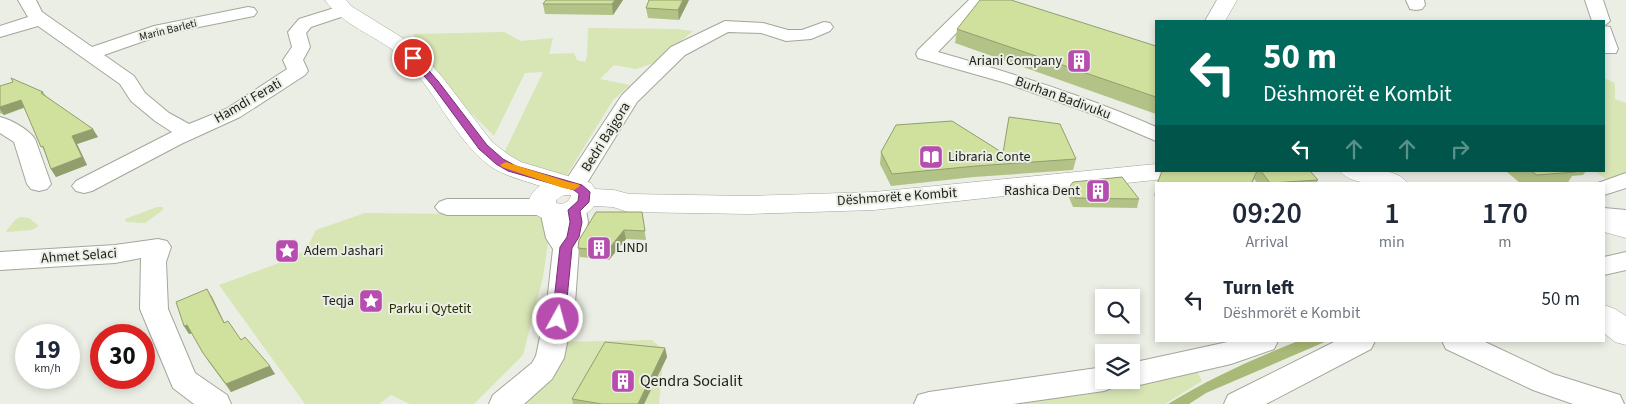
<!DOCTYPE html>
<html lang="en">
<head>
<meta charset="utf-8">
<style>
  body { margin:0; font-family:"Source Sans 3",sans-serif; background:#f6f6f7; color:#1f2937; height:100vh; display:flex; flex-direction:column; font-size:19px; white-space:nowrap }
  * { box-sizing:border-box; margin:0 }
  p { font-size:16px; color:#747a83 }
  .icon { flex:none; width:28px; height:28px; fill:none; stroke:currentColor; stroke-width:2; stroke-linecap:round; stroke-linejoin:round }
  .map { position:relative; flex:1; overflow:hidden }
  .drawer { position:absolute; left:1155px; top:182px; width:450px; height:160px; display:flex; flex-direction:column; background:#fff; border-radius:0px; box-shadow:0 2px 8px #0003 }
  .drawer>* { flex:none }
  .hud { position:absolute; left:1155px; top:20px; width:450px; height:152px; border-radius:0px; box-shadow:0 2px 8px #0003; background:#00695c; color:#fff; overflow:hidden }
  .fabs { position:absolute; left:1095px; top:289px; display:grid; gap:10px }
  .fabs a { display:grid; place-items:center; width:45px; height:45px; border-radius:0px; background:#fff; box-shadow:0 2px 8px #0003; font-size:25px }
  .speed { position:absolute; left:15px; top:324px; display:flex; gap:10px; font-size:25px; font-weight:700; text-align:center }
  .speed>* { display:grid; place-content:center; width:65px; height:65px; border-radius:50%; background:#fff; box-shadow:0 2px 8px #0003; line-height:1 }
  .speed small { font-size:12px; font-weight:400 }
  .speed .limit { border:8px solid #d22; background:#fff; color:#111 }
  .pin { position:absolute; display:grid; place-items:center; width:42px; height:42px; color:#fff; margin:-21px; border:2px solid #fff; border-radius:50%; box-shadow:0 1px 5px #0007 }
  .me { position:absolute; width:55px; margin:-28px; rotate:7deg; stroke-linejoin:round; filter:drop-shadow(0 0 4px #0008) }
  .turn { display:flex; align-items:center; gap:18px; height:105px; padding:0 25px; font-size:22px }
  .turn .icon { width:65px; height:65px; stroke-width:2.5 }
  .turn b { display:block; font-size:35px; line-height:42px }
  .lanes { display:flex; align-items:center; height:48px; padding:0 25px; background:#0003; justify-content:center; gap:25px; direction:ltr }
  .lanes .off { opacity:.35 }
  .eta { display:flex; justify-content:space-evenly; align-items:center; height:85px; text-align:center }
  .eta b { font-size:30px; font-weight:600; line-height:35px }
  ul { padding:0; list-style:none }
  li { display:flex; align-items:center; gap:15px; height:65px; padding:0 25px }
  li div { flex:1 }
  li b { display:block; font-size:19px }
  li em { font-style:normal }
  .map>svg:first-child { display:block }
</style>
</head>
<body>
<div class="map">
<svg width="1626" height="404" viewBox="0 0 1626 404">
  <rect width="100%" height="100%" fill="#ebeee4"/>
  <!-- green -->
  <path fill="#d8e5b5" d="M588,28L676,29L693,31L654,63L636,69L614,65L600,79L630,85L613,100L565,178L550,183L504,153L543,72L525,73L494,136L446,88L413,34L504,32L521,41L553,38L549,54L574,53L577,60L585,62L587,55Z
    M1604,78L1615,83V99L1626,103V175L1608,181L1595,171H1604Z
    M157,207H163V210L145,223L126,222L125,219Z
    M365,213L552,215L543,277L523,355L474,404H410L391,395L379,404H305L219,285L287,260L306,250L316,230Z
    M21,217L29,218L39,226L32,230L7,232L6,231L16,219Z
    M652,340L664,350L659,404H524L560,342Z
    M1193,364L1202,381L1165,404H944L1114,380H1131Z"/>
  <!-- water -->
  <path fill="#a9b977" d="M1298,341H1327L1206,393L1189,404H1168C1210,378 1253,359 1298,341Z"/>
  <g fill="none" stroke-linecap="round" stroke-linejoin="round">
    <defs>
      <path id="minor" d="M18,0H36L42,12L92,47L154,26L248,7L254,8L257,12L254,16L164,34L104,55L134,76L145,93L169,113L189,124L226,109L287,69L283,60L292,47L288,32L299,19L344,5L350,6L353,10L350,14L311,27L306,33L310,47L303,60L308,71L305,75L240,117L181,144L92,191L84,193L76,191L72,186L76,181L172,132L155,121L131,101L120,84L38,26L0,37V26L28,17Z
        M969,0H988L938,52C1012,73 1085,96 1156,127V141L1095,115L1006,83L918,58L916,54L918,50Z
        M1406,0H1424L1425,5L1422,9L1416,10L1410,9Z
        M1585,0H1603L1610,21L1604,26L1610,27L1618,49L1616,53H1604V21H1592Z
        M725,21L763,23L788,30H802L824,22L830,23L833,27L830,31L811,39L786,41L761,33L728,32L685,55L637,102L582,191L574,193L566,191L562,186L622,95L671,47Z
        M0,117C12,120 28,129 35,139L51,184L47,189L39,191L31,189L27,184L14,142L0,133Z
        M1626,173V188L1604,195V184H1595Z
        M447,199H542L563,209L566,205L574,202L582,205L586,210L588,222L585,237L579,248L575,303L564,358L552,379L524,404H489L493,395L532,363L536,356L547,303L553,249L546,238L541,215H447L439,212L435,207L439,202Z
        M1604,208L1626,210V226L1604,224Z
        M158,239L167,241L171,247L166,262L168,309L195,373L227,395L231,404H194L173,388L140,309L141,258L115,263L0,270V252L115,245Z
        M1626,252V270L1604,275V257Z
        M1232,341H1278L1274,349L1231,364L1131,387L1121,383L1119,380H1131V363Z
        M1336,341H1375L1371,349L1266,404H1224L1228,395Z
        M1442,341H1483L1553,374L1620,395L1624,404H1573L1533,390L1446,349Z
        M1104,367V380H1118L1114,387L1104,391L1013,404H914L918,395L929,392Z"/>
      <path id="tertiary" d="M325,0H346L351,6L414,45L443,78L492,142L509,155L521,162L591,183L595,189L614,190L629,194L749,196L874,192L1156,164V171H1177L1173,177L1164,179L874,210L749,214L628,212L613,207L594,206C572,236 501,216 540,186C523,180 504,176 490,166C452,138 434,85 398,54C375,35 343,26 325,0ZM564,195H571C569,203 563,205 556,203V200Z
        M1217,0H1237L1225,21H1205Z
        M1340,171C1360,171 1396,165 1408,184C1391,184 1351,187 1340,171Z
        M1604,213L1626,219V238L1604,232Z
        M1604,305L1615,309L1626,316V345L1615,342L1604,333Z"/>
    </defs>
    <!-- minor casing -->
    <use href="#minor" stroke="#a3a69c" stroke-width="2"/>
    <!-- tertiary casing -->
    <use href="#tertiary" stroke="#a3a69c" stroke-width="1"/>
    <!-- minor -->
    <use href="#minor" fill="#fff" fill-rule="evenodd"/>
    <!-- tertiary -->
    <use href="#tertiary" fill="#fff" fill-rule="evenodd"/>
  </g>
  <!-- wall -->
  <path fill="#b3c287" d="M546,0H623L613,15L545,14L543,4Z
    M689,0L679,20L648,18L646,8Z
    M957,29L1156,46V114L955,43Z
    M0,86L43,92L46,96L98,137L77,144L87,165L56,177L51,169L45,153L24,108L4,115L0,113Z
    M881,152L1003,153L1076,159L1073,170L974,177L891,186L880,164Z
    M1162,171H1310L1318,180L1316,184H1258L1254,179L1252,184H1157Z
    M1506,171H1586L1583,175L1572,176L1567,184H1521Z
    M1070,186L1139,199L1137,208L1073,207L1068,195Z
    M1156,187V196H1154Z
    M642,212L646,240L626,239L609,260L580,257L578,248Z
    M212,297L224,322L275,374L231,392L208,361L192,333L189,334L184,326Z
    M665,348L667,357L644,404H573L572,399Z"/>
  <!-- shaded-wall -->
  <path fill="#929e6e" d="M615,0H623L613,15L612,4Z
    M683,0H689L679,20L678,10Z
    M21,100L25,107L4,115L0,109V107Z
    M93,129L98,137L77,144L87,165L56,177L51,169L72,136Z
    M624,230L626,239L609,260L607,251Z
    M207,289L212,297L228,331Z
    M187,325L192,333L189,334L184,326Z
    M665,348L667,357L644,404H638Z
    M270,366L275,374L231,392L226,384Z"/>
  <!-- building -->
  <path fill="#d0e19d" stroke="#929e6e" d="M546,0H615L612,4H543Z
    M649,0H683L678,10L646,8Z
    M980,0H1011L1156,46V97L957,29Z
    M11,78L43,92L41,93L93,129L72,136L82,157L51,169L43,146L41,147L21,100L0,107V86L13,82Z
    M1009,117L1060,124L1076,159L976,166L892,174L881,152L896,125L952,121L1003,153Z
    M1162,171H1257L1251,184H1157Z
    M1261,171H1310L1318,180L1270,183Z
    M1531,171H1573L1575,172L1537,175Z
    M1122,177L1139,199L1075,198L1070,186L1073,182Z
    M596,212H642L645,231L624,230L607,251L578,248L579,240Z
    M207,289L224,323L228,321L241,340L245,337L270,366L226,384L203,353L187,325L184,326L176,302Z
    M605,342L665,348L638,404H602L572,399Z"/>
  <!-- route -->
  <path fill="#b64daf" stroke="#763272" d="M413,55L416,56L438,81L487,145L503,159L516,166L582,185L590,192L589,202L580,211L582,222L579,237L572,248L565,319L563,322H554L552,319L560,247L567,237L570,222L568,210L578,201L579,194L574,190L508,171L496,164L479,149L432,85L410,60L409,58Z"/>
  <!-- slow -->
  <path fill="#f59e0b" d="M506,162L568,182L578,184L580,186L574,190L563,188L502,167L500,165Z"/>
  <!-- icons -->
  <defs>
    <symbol id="building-square" viewBox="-11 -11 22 22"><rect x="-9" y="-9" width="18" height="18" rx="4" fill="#b64daf" stroke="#ebeee4"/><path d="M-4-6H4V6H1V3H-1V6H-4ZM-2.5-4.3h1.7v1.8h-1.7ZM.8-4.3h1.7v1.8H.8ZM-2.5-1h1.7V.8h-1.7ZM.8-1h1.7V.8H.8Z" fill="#fff"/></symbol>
    <symbol id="library-square" viewBox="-11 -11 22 22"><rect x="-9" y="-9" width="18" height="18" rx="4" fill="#b64daf" stroke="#ebeee4"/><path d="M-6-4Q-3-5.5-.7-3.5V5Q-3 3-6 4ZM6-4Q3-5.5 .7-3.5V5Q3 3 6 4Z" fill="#fff"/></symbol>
    <symbol id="sight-square" viewBox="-11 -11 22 22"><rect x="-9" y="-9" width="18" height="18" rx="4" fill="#b64daf" stroke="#ebeee4"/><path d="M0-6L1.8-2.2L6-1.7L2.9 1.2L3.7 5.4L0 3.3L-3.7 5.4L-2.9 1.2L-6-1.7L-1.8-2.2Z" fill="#fff"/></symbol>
  </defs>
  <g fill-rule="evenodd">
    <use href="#building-square" x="1065" y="47" width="28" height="28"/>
    <use href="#library-square" x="917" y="143" width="28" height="28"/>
    <use href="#building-square" x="1084" y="177" width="28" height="28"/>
    <use href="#building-square" x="585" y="234" width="28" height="28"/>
    <use href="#sight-square" x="273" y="237" width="28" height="28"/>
    <use href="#sight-square" x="357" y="287" width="28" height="28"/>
    <use href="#building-square" x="609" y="367" width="28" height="28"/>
  </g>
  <g text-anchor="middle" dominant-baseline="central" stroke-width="4" stroke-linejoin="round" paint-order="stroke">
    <!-- far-street labels -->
    <g font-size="11" fill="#1c1e1a" stroke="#ebeee4">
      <text transform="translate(168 30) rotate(-14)">Marin Barleti</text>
    </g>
    <!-- poi labels -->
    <g font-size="14" fill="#1c1e1a" stroke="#ebeee4" text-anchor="end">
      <text x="1062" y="61">Ariani Company</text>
      <text x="948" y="157" text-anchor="start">Libraria Conte</text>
      <text x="1080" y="191">Rashica Dent</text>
      <text x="616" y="248" text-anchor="start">LINDI</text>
      <text x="304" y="251" text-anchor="start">Adem Jashari</text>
      <text x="354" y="301">Teqja</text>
    </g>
    <!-- street labels -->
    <g font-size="14" fill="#1c1e1a" stroke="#ebeee4">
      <text transform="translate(1063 98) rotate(20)">Burhan Badivuku</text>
      <text transform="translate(248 101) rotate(-30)">Hamdi Ferati</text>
      <text transform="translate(606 137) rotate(-58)">Bedri Bajgora</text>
      <text transform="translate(897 197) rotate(-4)">Dëshmorët e Kombit</text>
      <text transform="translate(79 256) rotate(-4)">Ahmet Selaci</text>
    </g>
    <!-- park labels -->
    <g font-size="14" fill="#283100" stroke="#ebeee4">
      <text x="430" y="309">Parku i Qytetit</text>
    </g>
    <!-- near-poi labels -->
    <g font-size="16" fill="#1c1e1a" stroke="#ebeee4" text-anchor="start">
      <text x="640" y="381">Qendra Socialit</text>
    </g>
  </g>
</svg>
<div class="fabs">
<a><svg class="icon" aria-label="search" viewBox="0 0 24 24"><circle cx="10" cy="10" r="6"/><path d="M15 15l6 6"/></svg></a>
<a><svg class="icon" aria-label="layers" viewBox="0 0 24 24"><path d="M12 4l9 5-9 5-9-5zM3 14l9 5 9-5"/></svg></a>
</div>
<div class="speed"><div>19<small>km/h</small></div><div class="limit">30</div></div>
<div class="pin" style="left:413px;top:58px;background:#d93025"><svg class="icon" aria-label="arrive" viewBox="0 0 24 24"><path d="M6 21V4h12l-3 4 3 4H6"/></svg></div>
<svg class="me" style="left:558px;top:319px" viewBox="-20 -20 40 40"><circle r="17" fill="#b64daf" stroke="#fff" stroke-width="3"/><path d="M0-11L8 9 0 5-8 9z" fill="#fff"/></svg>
<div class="hud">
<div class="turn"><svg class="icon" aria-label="left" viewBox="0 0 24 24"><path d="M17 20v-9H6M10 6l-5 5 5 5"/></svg><div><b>50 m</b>Dëshmorët e Kombit</div></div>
<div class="lanes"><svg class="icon" aria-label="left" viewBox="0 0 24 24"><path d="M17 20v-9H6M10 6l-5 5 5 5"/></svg><svg class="icon off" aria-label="ahead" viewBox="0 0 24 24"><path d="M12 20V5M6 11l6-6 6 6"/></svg><svg class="icon off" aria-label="ahead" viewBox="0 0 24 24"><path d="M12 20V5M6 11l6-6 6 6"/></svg><svg class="icon off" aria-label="right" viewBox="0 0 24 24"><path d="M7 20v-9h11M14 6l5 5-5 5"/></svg></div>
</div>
<section class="drawer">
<div class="eta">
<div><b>09:20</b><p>Arrival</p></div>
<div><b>1</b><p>min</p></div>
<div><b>170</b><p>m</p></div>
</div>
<ul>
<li><svg class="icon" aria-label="left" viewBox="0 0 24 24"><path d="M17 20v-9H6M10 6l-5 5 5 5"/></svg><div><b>Turn left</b><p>Dëshmorët e Kombit</p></div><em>50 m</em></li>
</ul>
</section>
</div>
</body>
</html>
